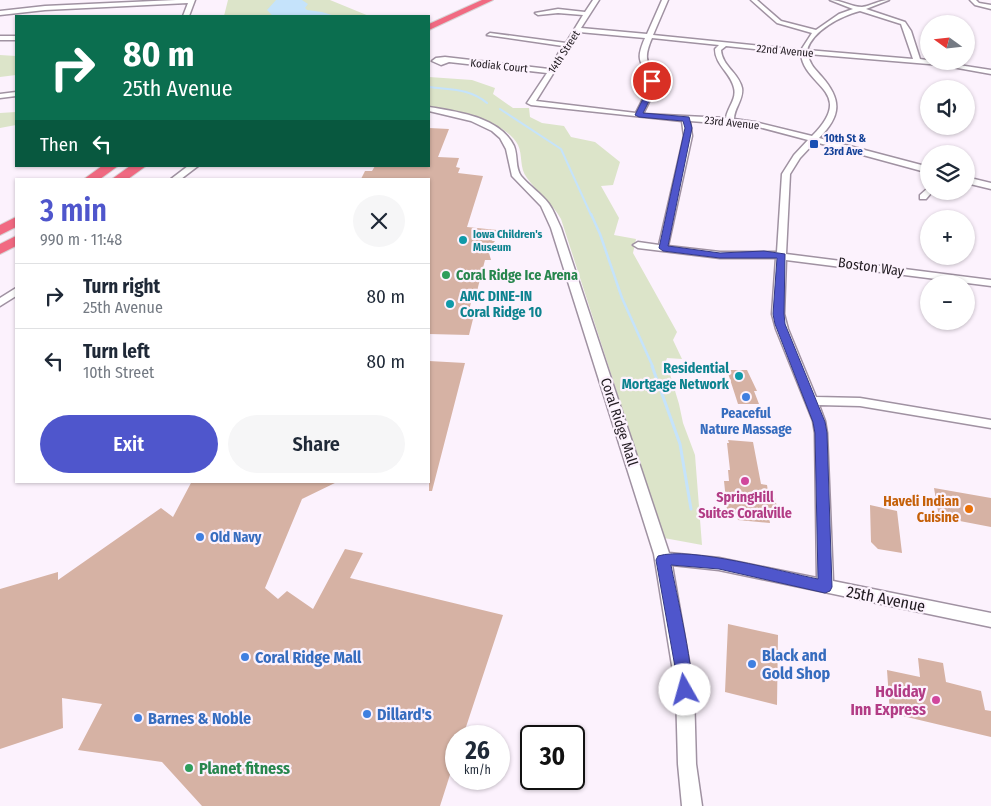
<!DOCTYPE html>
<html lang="en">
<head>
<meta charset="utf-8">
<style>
  body { margin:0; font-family:"Fira Sans Condensed",sans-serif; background:#f6f6f7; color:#1f2937; height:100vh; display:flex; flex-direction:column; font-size:19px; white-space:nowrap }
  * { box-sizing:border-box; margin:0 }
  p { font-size:16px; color:#747a83 }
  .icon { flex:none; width:28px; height:28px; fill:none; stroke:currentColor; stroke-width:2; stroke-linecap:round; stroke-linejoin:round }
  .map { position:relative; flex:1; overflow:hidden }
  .panel { position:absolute; left:15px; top:178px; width:415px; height:305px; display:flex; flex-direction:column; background:#fff; border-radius:0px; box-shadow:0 1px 4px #0004 }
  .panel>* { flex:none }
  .hud { position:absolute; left:15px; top:15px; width:415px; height:152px; border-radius:0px; box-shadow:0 1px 4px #0004; background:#0b6e4f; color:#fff; overflow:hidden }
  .needle { width:32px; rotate:285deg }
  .controls { position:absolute; left:920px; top:15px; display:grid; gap:10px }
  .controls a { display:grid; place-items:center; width:55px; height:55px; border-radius:50%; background:#fff; box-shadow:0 1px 4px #0004; font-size:25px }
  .speed { position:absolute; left:445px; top:725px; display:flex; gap:10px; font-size:25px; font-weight:700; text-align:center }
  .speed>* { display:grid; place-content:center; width:65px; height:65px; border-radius:50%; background:#fff; box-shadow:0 1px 4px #0004; line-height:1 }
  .speed small { font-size:12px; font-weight:400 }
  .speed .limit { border:2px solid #111; border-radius:8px; background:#fff; color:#111 }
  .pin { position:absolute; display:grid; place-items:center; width:42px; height:42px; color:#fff; margin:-21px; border:2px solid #fff; border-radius:50%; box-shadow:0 1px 5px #0007 }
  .me { position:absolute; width:55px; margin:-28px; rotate:353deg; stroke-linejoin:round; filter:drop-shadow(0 0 4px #0008) }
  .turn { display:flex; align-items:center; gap:18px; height:105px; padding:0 25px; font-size:22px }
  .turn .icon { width:65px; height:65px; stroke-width:2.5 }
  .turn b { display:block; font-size:35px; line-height:42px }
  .then { display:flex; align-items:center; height:48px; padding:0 25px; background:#0003; gap:10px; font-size:19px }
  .round { display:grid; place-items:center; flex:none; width:52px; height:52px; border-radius:26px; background:#f6f6f7 }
  .summary { display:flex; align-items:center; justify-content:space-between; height:85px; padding:0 25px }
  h1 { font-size:30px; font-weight:600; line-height:38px; color:#4f56cc }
  .button { display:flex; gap:10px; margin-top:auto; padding:10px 25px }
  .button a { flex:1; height:58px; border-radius:30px; background:#4f56cc; color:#fff; font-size:20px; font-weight:600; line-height:58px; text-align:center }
  .button a+a { background:#f6f6f7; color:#1f2937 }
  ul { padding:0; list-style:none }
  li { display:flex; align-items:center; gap:15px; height:65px; padding:0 25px; border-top:1px solid #e0e1e3 }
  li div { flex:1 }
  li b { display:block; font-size:19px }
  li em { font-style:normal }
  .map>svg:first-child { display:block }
</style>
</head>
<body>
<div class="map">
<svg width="991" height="806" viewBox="0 0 991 806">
  <rect width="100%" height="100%" fill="#fcf2fd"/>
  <!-- green -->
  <path fill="#dce4c9" d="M228,0H330L369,16H224Z
    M0,55L16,56V75L0,77Z
    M429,77L472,80L495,88L493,94L513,108H529L530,117L542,123L564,126L571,137L595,142L620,162L613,185L601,186L619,218L614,235L636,239L633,253L677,332L673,340L682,359L667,358L666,361L679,404L683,423L695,455L702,545L664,538L561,219C552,203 538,193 527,178C519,168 523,155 518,145C505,120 454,111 429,106Z
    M16,112V125L0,128V113Z"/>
  <!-- water -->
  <path fill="#c5e3fb" d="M276,0H302L308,4L305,8L307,10L322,12L335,16H273L267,10Z"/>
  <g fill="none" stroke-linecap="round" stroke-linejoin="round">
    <!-- stream-far2 -->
    <path stroke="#c5e3fb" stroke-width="2" d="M429,87C450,90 470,88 487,103
      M500,109L561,149L591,215"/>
    <!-- stream-far1 -->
    <path stroke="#c5e3fb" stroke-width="2.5" d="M591,214L600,234L622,298L653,367"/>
    <!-- stream -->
    <path stroke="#c5e3fb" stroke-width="3" d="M652,366L680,444L691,509"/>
  </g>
  <!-- building -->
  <path fill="#d6b2a4" d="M429,128L449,129L438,157L459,158L456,167L460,168L458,173L483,176L467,227L497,230L492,241H495L491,246L492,250L489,253L491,260H485L477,291H474L467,318L473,319L469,335L429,334V179H361L365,171H372L375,166H429Z
    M429,361L465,363L432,491H429Z
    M727,370H747L757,391H754L759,404H738Z
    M728,440L753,442L761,484L767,485L769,498H775L778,512L768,511L770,523L738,520L737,516L733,515L732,510H727L724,481H729L728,470H730L727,443H729Z
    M192,481H339L302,499L265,588L278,599L287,591L313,609L345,549L363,553L350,578L503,615L463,736H456V756L440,806H202L162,762L78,750L102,704L62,698L63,728L0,749V589L58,572V580L161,508L173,517Z
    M934,488L991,498V527L939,517Z
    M870,505L897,511L902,553L878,549L871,542Z
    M728,624L778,635L777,705L725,692Z
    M918,658L943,663L946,682L981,691L985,710L991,711V737L890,713L887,670L920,677Z"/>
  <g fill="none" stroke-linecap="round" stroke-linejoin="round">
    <defs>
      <path id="minor" d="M176,0H195L189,16H183L188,3L45,10L0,15V11L45,6Z
        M593,0H599L581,28L647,34L662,0H668L653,35L801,50L812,33L777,23L751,0H757L781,21L816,30L839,14L853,9L830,0C841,0 852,7 862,7C871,6 879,0 889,0L866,9L905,22L911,31L920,59L991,70V74L941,65L808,54C809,64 816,70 822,77C843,101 840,117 819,138L929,167V173L815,142L800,158L790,174L786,254L991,280V286L786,260L784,314L788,329L816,397L860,398L991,420V428L860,406L819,405L825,421L827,433L833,581L991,613V627L719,570L672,565L694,690L696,764L702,806H682L678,764L676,690L654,554L551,228L541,206L512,176L506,149L500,138L492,131L471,121L429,111V107C458,112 500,117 514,146C518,156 515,168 521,176C529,186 541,193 549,204C554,211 557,220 561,228L669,553L719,558L817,578L815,433L813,421L776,329L772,314L776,258H720L638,248L633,245L638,242L659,245L684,136L682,121L531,105L527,103L547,73L449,62L441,65L432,61L436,58L445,57L549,69L563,46L487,35L490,33L566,43L583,15L558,13L538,15L535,13L558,9L585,12ZM860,11L901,24L913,59L807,50C813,30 841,16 860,11ZM579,32L645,38C632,67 647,61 648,83C648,92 640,104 636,113L536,101ZM652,38L719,45L715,49C715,65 731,73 734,88C737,99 727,108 726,118L643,114C647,105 655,93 655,84C655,62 639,68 652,38ZM726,46L801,54C804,87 857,91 812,136L755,122L734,119C734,108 744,99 742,88C739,73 722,66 721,50ZM690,121L755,126L808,140L794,155L782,174L777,252H720L668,246L692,136Z
        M970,0H976L979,3L991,5V9L975,5Z
        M0,36H16V40H0Z
        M16,92V96L0,98V94Z
        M188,166H198L181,179H171Z
        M966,177L991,183V189L966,183Z
        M929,187V191L932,192L926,199H920V195Z
        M16,288V296L0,306V298Z"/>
      <path id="highway" d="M482,0H493L429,30V24Z
        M102,166H118L100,179H84Z
        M130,166H146L128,179H112Z
        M16,217V227L0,235V225Z
        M16,236V246L0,254V244Z"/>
    </defs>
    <!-- minor casing -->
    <use href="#minor" stroke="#a092a2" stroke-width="3"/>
    <!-- highway casing -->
    <use href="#highway" stroke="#d7d6d7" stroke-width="2"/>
    <!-- minor -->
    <use href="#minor" fill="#fff" fill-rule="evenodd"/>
    <!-- highway -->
    <use href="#highway" fill="#f16a82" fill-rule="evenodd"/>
  </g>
  <!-- route -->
  <path fill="#4f56cc" stroke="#333885" d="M652,79L656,81L654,91L643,113L689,117L692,128L668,246L720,253L764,251L785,254L784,314L785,324L825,422L827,433L832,587L830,591L825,593L719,569L671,565C675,587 697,681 691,695L685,698L680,695L656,560L658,556C689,546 783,572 818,579L815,433L813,422L775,324L773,314L777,258H720L663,251L659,248L685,128L683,121L639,117L635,115L647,91L649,81Z"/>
  <!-- markers -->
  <rect fill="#1a4fb4" stroke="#fcf2fd" stroke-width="2" x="809" y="139" width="10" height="10" rx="2.5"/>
  <g fill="#0f9aa8" stroke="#fcf2fd" stroke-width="2">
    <circle cx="463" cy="240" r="5"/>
    <circle cx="450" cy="304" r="5"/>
    <circle cx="739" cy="376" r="5"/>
  </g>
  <g fill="#2e9e5b" stroke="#fcf2fd" stroke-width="2">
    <circle cx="446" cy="275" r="5"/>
    <circle cx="189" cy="768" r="5"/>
  </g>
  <g fill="#3f7fe0" stroke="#fcf2fd" stroke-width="2">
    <circle cx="746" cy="397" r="5"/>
    <circle cx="200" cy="537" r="5"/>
    <circle cx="245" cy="657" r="5"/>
    <circle cx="752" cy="664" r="5"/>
    <circle cx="367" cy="714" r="5"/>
    <circle cx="138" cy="718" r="5"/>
  </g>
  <g fill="#d1479c" stroke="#fcf2fd" stroke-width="2">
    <circle cx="745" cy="481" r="5"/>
    <circle cx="936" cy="700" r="5"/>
  </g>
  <circle fill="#e8710a" stroke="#fcf2fd" stroke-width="2" cx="969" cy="509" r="5"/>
  <g text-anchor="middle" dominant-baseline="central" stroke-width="4.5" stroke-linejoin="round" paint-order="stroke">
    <!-- far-street labels -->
    <g font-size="11" fill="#1f191f" stroke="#fcf2fd">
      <text transform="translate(785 51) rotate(5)">22nd Avenue</text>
      <text transform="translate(564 52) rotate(-57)">14th Street</text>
      <text transform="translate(499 66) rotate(6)">Kodiak Court</text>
      <text transform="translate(732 123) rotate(6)">23rd Avenue</text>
    </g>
    <!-- far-transit labels -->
    <g font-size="11" font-weight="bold" fill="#164399" stroke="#fcf2fd" text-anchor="start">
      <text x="824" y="138">10th St &amp;<tspan x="824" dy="13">23rd Ave</tspan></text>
    </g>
    <!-- far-culture labels -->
    <g font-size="11" font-weight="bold" fill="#0d838f" stroke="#fcf2fd" text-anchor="start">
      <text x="473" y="234">Iowa Children's<tspan x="473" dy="13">Museum</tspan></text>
    </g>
    <!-- street labels -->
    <g font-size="14" fill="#1f191f" stroke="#fcf2fd">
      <text transform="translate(871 267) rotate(8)">Boston Way</text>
      <text transform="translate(619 422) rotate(72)">Coral Ridge Mall</text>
    </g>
    <!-- leisure labels -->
    <g font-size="14" font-weight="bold" fill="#27864d" stroke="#fcf2fd" text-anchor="start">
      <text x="456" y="275">Coral Ridge Ice Arena</text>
    </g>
    <!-- culture labels -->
    <g font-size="14" font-weight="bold" fill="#0d838f" stroke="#fcf2fd" text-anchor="start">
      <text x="460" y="296">AMC DINE-IN<tspan x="460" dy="16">Coral Ridge 10</tspan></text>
      <text x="729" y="368" text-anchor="end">Residential<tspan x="729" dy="16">Mortgage Network</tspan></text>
    </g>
    <!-- shop labels -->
    <g font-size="14" font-weight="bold" fill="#366cbe" stroke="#fcf2fd">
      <text x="746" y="413">Peaceful<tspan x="746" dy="16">Nature Massage</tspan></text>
      <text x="210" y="537" text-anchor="start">Old Navy</text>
    </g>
    <!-- hotel labels -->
    <g font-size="14" font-weight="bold" fill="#b23c85" stroke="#fcf2fd">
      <text x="745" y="497">SpringHill<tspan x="745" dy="16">Suites Coralville</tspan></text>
    </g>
    <!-- food labels -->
    <g font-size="14" font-weight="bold" fill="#c56008" stroke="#fcf2fd" text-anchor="end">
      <text x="959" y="501">Haveli Indian<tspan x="959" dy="16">Cuisine</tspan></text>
    </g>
    <!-- near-street labels -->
    <g font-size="16" fill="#1f191f" stroke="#fcf2fd">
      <text transform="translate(886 599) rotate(11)">25th Avenue</text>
    </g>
    <!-- near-shop labels -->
    <g font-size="16" font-weight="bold" fill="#366cbe" stroke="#fcf2fd" text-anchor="start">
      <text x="762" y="655">Black and<tspan x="762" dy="18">Gold Shop</tspan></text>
      <text x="255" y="657">Coral Ridge Mall</text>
      <text x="377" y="714">Dillard's</text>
      <text x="148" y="718">Barnes &amp; Noble</text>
    </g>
    <!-- near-hotel labels -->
    <g font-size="16" font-weight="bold" fill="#b23c85" stroke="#fcf2fd" text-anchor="end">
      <text x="926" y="691">Holiday<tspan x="926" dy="18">Inn Express</tspan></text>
    </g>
    <!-- near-leisure labels -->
    <g font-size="16" font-weight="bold" fill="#27864d" stroke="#fcf2fd" text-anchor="start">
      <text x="199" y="768">Planet fitness</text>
    </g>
  </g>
</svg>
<div class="controls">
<a><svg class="needle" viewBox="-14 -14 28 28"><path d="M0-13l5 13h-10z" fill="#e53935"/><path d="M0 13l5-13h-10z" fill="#747a83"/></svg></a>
<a><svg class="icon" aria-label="sound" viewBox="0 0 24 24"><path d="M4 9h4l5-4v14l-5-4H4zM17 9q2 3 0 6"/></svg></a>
<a><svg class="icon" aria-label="layers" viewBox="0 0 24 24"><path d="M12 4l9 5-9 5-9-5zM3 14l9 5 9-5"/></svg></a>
<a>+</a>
<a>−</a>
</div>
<div class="speed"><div>26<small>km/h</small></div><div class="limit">30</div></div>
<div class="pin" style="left:652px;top:81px;background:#d93025"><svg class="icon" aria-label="arrive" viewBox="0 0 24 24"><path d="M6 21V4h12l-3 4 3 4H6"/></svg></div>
<svg class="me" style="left:685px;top:690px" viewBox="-20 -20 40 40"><circle r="19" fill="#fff"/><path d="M0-13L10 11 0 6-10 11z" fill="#4f56cc"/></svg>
<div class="hud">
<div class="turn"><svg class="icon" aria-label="right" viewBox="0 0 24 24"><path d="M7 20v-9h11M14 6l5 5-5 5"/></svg><div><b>80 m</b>25th Avenue</div></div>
<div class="then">Then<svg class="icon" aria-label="left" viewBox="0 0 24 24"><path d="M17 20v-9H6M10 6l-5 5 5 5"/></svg></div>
</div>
<section class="panel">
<div class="summary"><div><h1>3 min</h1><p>990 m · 11:48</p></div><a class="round"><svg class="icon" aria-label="close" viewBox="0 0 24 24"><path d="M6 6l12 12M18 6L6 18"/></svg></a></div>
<ul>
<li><svg class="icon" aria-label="right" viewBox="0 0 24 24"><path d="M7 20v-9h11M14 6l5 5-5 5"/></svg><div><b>Turn right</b><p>25th Avenue</p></div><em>80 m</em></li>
<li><svg class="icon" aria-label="left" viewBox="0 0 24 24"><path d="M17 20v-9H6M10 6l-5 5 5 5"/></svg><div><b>Turn left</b><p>10th Street</p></div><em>80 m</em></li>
</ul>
<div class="button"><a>Exit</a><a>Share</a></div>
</section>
</div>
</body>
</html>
